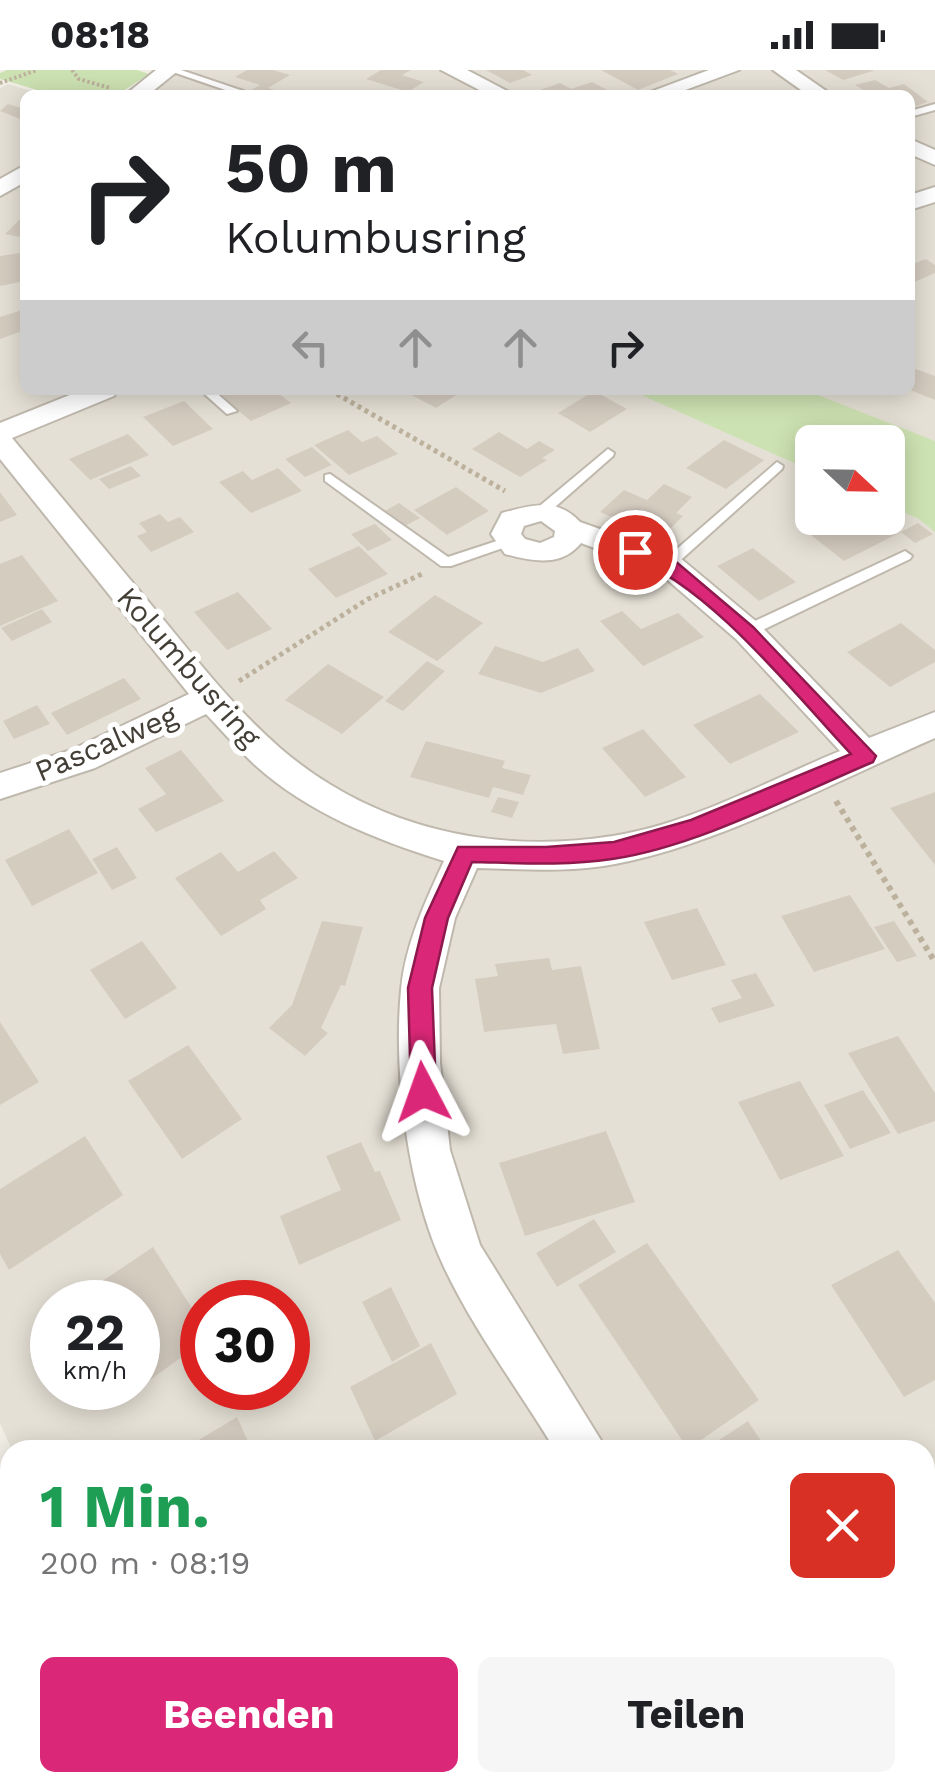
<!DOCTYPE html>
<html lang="de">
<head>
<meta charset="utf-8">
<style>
  body { margin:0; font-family:"Work Sans",sans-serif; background:#f6f6f6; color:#202124; height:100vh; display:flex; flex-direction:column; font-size:38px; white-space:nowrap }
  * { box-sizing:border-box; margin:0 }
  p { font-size:32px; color:#757577 }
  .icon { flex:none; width:55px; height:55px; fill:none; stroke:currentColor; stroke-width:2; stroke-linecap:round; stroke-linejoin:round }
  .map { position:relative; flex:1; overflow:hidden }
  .details { position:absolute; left:0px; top:1370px; width:935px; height:352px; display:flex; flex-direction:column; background:#fff; border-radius:30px 30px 0 0; box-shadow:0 5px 25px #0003 }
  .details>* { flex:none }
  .guide { position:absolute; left:20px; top:20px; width:895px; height:305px; border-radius:15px; box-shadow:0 5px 25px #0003; background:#fff; color:#202124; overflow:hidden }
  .needle { width:65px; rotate:112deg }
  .fabs { position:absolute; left:795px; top:355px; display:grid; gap:20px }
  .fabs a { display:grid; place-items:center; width:110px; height:110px; border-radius:15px; background:#fff; box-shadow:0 5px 25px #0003; font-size:50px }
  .speed { position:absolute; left:30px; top:1210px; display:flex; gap:20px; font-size:50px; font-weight:700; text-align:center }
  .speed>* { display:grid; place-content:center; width:130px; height:130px; border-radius:50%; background:#fff; box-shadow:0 5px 25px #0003; line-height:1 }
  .speed small { font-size:25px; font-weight:400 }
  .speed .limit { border:15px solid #d22; background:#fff; color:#111 }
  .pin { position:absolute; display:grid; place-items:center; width:85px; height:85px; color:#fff; margin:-42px; border:5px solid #fff; border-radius:50%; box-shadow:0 2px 10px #0007 }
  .me { position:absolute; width:110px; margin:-55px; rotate:356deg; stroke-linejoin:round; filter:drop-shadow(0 0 8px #0008) }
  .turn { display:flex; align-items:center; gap:35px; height:210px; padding:0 40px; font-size:45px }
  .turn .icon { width:130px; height:130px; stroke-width:2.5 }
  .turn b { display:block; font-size:70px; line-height:85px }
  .lanes { display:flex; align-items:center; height:95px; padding:0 40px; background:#0003; justify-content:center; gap:50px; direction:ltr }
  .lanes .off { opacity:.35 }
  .round { display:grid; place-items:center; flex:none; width:105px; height:105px; border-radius:15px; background:#f6f6f6 }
  .headline { display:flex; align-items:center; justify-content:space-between; height:170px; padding:0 40px }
  h1 { font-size:60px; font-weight:700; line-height:75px; color:#1e9e55 }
  .action { display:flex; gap:20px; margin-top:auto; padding:20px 40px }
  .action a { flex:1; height:115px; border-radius:15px; background:#db2777; color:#fff; font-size:40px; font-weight:700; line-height:115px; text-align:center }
  .action a+a { background:#f6f6f6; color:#202124 }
  .status { display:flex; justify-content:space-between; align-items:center; height:70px; padding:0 50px; background:#fff; direction:ltr }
  .status svg { height:28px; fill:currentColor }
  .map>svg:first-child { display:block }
</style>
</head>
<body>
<div class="status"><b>08:18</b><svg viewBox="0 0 49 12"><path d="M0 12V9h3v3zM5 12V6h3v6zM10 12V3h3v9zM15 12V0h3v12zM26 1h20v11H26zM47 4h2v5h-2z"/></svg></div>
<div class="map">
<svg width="935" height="1722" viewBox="0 0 935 1722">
  <rect width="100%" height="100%" fill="#f1eee6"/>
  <!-- residential -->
  <path fill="#e5e0d5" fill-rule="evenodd" d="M149,0H935V1722H169L164,1713L925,1712V1380H12L0,1353V18L8,14L46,25H25V320H910V25H150L174,7ZM812,372H888V448H812ZM52,1232H138V1318H52ZM202,1232H288V1318H202Z"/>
  <!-- green -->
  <path fill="#cde2b2" d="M7,0H137L149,4L117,25H54L0,9V3Z
    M630,320H805L935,371V462L919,449L888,435V372H812V401Z
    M0,1397L10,1420V1712L138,1713L142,1722H0Z"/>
  <!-- building -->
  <path fill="#d5ccc0" d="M247,0H273L290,5L268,18L278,21L261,25L249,21L260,15L235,7Z
    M381,0H411L402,5L424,12L408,22L366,9Z
    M486,0H523L532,5L510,13Z
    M601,0H670L678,4L638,20Z
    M825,0H873V1L843,10Z
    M875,10L889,18L904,14L928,32L916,36L910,32V25H872L855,15Z
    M592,12L613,23L548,25L540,20L560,13L571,19Z
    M8,34L25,39V51L0,41Z
    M21,148L25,149V168L5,164Z
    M20,183L25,211L0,216V186Z
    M926,189L935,195V203L910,214V195Z
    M25,239V260L0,269V247Z
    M910,297L935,306V330L910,320Z
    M227,320H274L291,333L251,351L218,324Z
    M402,320H464L436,338Z
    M594,321L627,339L590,362L558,343Z
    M184,331L213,359L173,376L143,347Z
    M348,360L362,372L377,366L398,384L349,405L314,375Z
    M499,362L527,379L539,371L555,380L542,388L547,390L520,407L472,379Z
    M128,364L149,385L90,410L69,389Z
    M724,370L764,390L726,419L686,398Z
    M312,377L332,395L305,407L285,389Z
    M131,396L141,406L109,419L99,409Z
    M278,398L302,421L251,443L219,412L243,401L252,410Z
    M664,414L692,427L676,443L683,446L660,469L600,442L624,420L647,430Z
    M456,417L489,441L447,465L414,440Z
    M0,422L17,445L0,452Z
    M399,433L420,448L403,457L383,442Z
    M160,444L168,452L180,447L194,462L151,482L137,466L147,462L139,453Z
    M847,448H881L901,462L918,453L933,464L915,473L901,462L844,491L811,465Z
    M375,454L392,470L368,481L351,464Z
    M359,476L388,504L336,528L308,499Z
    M753,478L796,512L759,531L717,496Z
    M22,485L58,531L0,556V494Z
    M238,522L272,559L227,580L194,542Z
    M435,525L483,553L437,591L388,562Z
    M42,539L52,552L12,571L1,558Z
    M622,541L641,559L678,543L704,567L643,596L600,551Z
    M901,553L935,580V592L890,617L847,582Z
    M495,576L543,592L578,578L595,601L541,623L478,604Z
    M427,591L445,601L403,641L385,631Z
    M328,594L384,627L342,664L285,630Z
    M124,608L141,629L67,665L51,643Z
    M760,624L799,662L730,694L693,655Z
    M37,635L50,654L14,669L3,651Z
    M643,659L686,707L645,727L602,678Z
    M426,671L505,691L502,698L531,705L523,725L493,717L489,728L410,707Z
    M181,680L224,731L156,762L138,739L166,724L145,698Z
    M935,722V795L890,738Z
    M498,727L519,732L512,748L491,742Z
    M69,759L98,803L32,836L5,790Z
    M117,777L137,808L112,820L92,789Z
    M274,781L298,808L260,830L266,839L221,866L175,808L221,782L238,802Z
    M850,825L885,879L814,902L781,846Z
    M697,838L726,895L672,910L644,852Z
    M322,851L363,857L345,916L341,915L321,958L328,963L305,986L269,958L292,935Z
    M894,851L917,886L897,892L874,857Z
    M142,871L177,918L125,949L90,900Z
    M549,888L552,900L581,896L600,979L563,984L556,954L484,962L475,909L498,906L495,894Z
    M756,903L775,936L719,953L711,938L742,928L731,910Z
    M0,952L39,1012L0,1035Z
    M898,966L935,1023V1051L898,1064L848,983Z
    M188,975L242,1049L182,1089L128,1011Z
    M800,1011L844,1086L780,1110L738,1032Z
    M863,1020L891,1063L850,1079L824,1035Z
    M606,1061L635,1132L525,1166L499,1093Z
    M85,1066L123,1125L9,1200L0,1184V1119Z
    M361,1072L375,1102L380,1101L401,1150L299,1195L280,1146L341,1120L326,1086Z
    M594,1149L616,1182L557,1217L536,1183Z
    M647,1173L759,1330L688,1379L578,1215Z
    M153,1177L202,1254V1272L138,1319V1232H87L83,1224Z
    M898,1180L935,1233V1310L904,1327L831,1215Z
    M391,1217L420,1276L392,1292L362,1232Z
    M431,1273L457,1324L375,1371L350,1317Z
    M237,1347L252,1380H182Z
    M748,1351L767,1380H704Z
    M287,1712H350L337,1722H291Z
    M585,1712H706L712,1722H591Z"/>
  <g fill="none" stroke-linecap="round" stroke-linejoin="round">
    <defs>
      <path id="service" d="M167,0H181L255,25H240Z
        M935,34V40L910,47V41Z
        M200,320H213L237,341L227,344Z
        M608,379L614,383L613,386L546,445H536V439Z
        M777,392L783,396L782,399L673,497H663V491Z
        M330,404L448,487L509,467L516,471L514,474L451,496H441L325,411V405Z
        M905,481L912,486L910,489L752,565H742L740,561L742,557Z"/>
      <path id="minor" d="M156,0H179L148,25H125Z
        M441,0H467L515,25H489Z
        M709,0H739L672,25H642Z
        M773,0H796L832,25H808Z
        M910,69L935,80V95L910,84Z
        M25,95V112L0,126V109Z
        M935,117V132L910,140V125Z
        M82,320H118L114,326L12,368C60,426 109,484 158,543C196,589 234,638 280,678C373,758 493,785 613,766C691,754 767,711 840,681L736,569L657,501L581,473C561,498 531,491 505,484L491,464L502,443C532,435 557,427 580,452L679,487L758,553L869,668L935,642V668C840,709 718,775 615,794C570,803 522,799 477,798L455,848L439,918L440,993L450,1080L480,1175L607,1380H555C519,1320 474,1261 444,1197C408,1121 393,1004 401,920C405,875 425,832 444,791C377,770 308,743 255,695C238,679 222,661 206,644L95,698L0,729V703L71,680L189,624L0,389V353ZM541,451L555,461L554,467L540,473L525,469L521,464L524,456Z
        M925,1667L935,1671V1722L905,1712H925Z"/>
    </defs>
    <!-- service casing -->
    <use href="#service" stroke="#bfb8ad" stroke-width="4"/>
    <!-- minor casing -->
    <use href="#minor" stroke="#bfb8ad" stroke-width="4"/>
    <!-- path-far2 -->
    <path stroke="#bcb19c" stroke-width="4" stroke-dasharray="2.5 2.5" stroke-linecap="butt" d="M72,0L79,9L110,18
      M0,13L37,0"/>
    <!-- path-far1 -->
    <path stroke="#bcb19c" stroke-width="5" stroke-dasharray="4 4" stroke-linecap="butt" d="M330,320L505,421
      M239,611L368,529L422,504"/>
    <!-- path -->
    <path stroke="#bcb19c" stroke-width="6" stroke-dasharray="5 5" stroke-linecap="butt" d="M836,731L935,892"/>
    <!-- service -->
    <use href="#service" fill="#fff" fill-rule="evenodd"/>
    <!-- minor -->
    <use href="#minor" fill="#fff" fill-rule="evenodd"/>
  </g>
  <!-- route -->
  <path fill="#db2777" stroke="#8e194d" stroke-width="2.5" d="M635,476L674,490L753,557L876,686L873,692C794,725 696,777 612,789C565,796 519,793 472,792L448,848L432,918L436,1022L432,1030L423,1034L414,1030L411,1022L408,918L425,848L458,777H546L614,772L691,750L851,684C792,621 710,516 629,486V478Z"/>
  <g text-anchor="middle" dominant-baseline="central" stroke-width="10" stroke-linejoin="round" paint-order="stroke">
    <!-- street labels -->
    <g font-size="30" fill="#433e36" stroke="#fff">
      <text transform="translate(189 597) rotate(49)">Kolumbusring</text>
      <text transform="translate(106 673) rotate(-23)">Pascalweg</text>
    </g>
  </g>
</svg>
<div class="fabs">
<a><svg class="needle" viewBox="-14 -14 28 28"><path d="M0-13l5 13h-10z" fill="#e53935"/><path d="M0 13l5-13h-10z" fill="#757577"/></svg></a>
</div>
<div class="speed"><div>22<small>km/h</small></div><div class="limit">30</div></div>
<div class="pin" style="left:635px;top:482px;background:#d93025"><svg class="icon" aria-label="arrive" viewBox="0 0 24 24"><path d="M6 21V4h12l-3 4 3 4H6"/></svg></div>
<svg class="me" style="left:423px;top:1022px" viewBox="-20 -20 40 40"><path d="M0-17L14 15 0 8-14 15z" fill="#db2777" stroke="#fff" stroke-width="4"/></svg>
<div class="guide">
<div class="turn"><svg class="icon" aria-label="right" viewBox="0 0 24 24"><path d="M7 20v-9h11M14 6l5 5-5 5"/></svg><div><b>50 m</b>Kolumbusring</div></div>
<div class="lanes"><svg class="icon off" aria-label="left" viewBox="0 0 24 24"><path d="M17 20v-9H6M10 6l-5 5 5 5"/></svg><svg class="icon off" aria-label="ahead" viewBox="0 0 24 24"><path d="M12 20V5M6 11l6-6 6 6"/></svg><svg class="icon off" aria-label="ahead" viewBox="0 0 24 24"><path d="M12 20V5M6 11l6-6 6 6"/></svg><svg class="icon" aria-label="right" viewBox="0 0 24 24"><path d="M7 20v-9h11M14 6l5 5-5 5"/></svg></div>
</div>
<section class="details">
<div class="headline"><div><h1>1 Min.</h1><p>200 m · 08:19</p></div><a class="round" style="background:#d93025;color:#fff"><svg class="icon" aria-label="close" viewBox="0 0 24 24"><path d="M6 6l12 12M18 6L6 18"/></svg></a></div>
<div class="action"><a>Beenden</a><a>Teilen</a></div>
</section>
</div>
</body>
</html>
